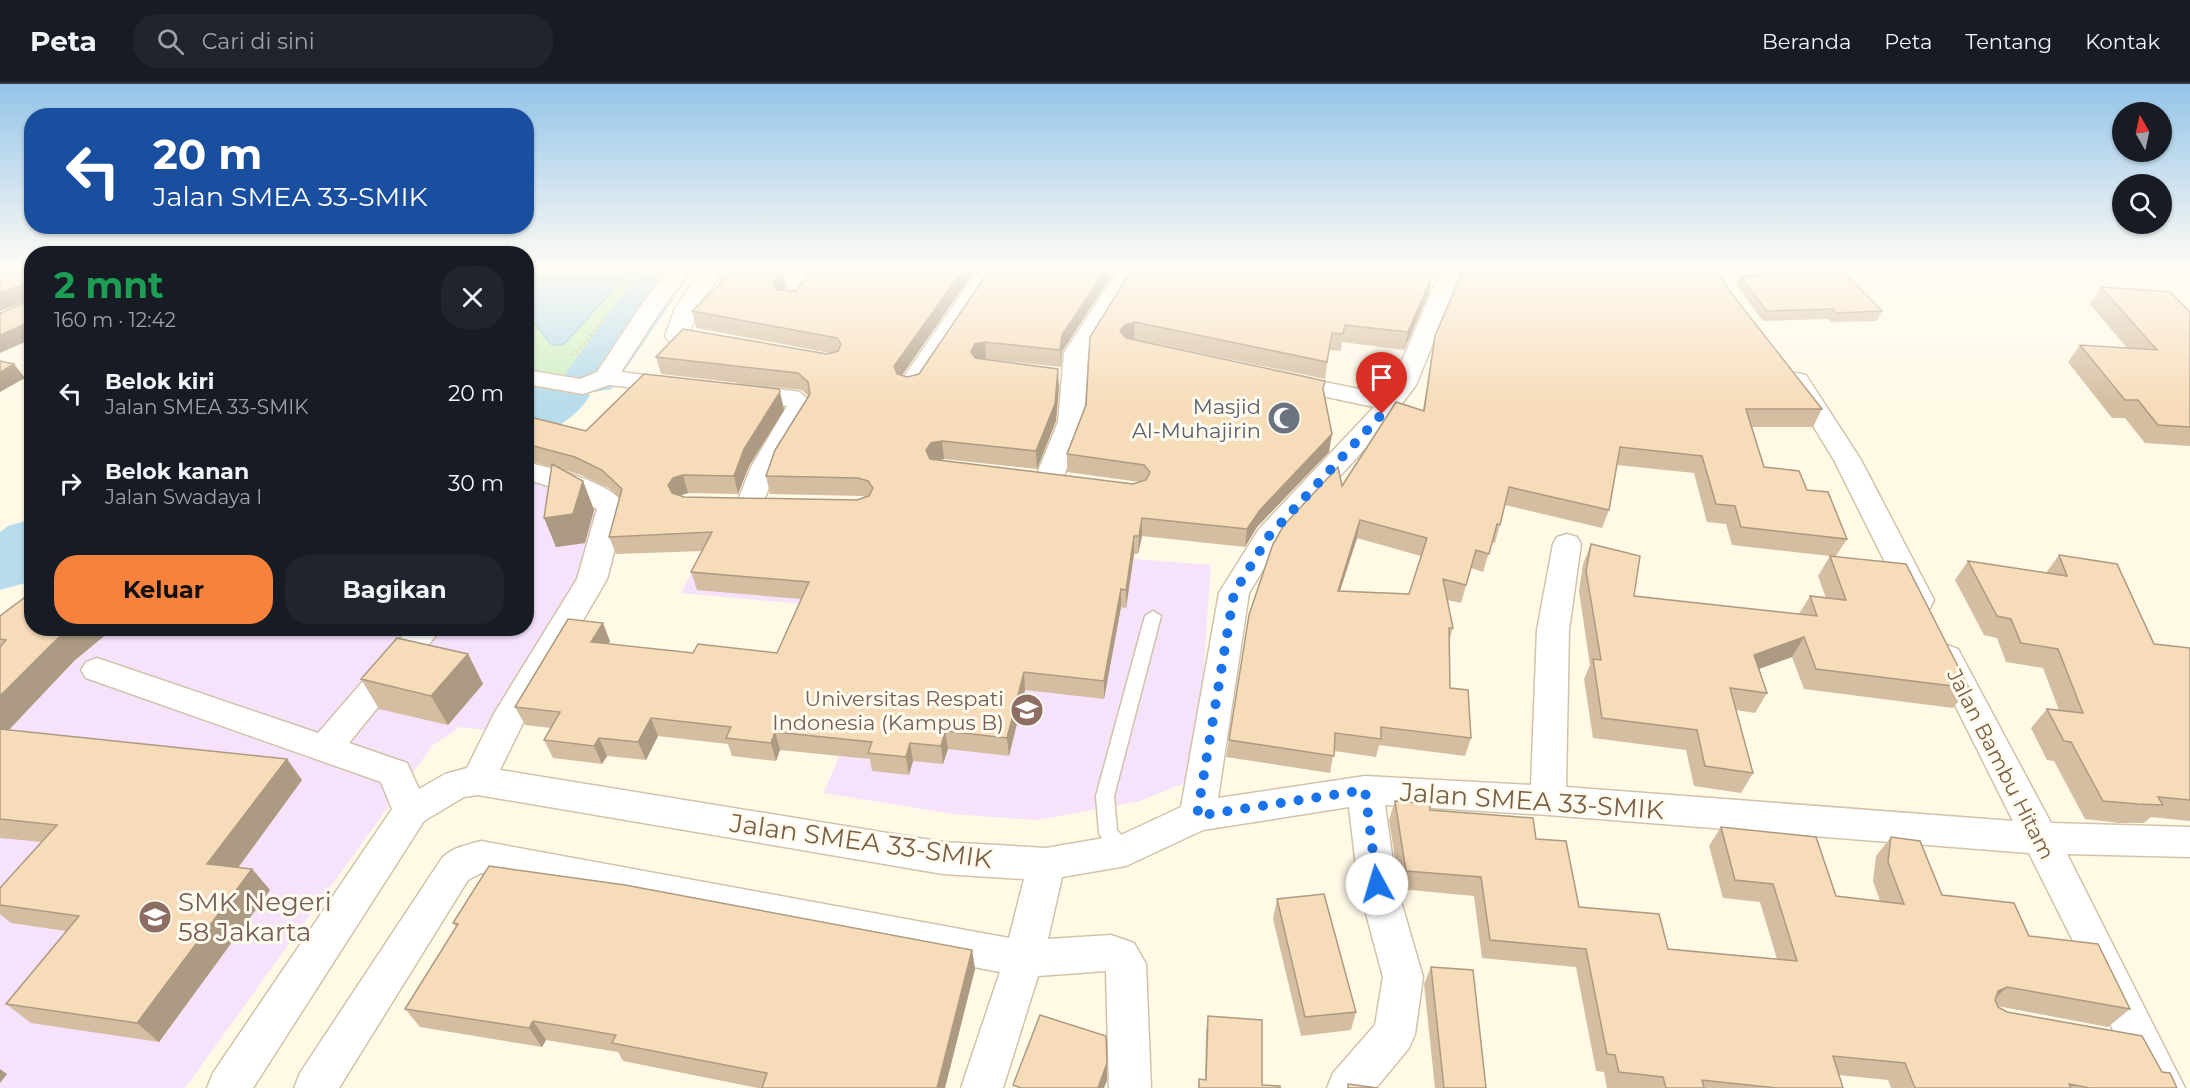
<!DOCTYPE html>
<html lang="id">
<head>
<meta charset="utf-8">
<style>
  body { margin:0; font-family:Montserrat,sans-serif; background:#20242c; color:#f1f3f6; height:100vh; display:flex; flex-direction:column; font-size:22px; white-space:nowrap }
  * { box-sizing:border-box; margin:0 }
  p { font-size:20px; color:#9ea1a6 }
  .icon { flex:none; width:33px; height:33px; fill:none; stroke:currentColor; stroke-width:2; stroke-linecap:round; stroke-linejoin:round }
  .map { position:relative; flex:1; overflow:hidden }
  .panel { position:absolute; left:24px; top:162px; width:510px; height:390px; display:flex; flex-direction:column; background:#171b24; border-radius:24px; box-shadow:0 2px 4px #0004 }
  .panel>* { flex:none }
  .top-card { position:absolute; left:24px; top:24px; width:510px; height:126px; border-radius:24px; box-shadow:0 2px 4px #0004; background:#1a4fa0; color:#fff; overflow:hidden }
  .needle { width:39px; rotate:351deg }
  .buttons { position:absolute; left:2112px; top:18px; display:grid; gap:12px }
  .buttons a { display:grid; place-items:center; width:60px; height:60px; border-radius:50%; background:#171b24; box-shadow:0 2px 4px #0004; font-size:30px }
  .pin { position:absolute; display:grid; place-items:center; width:51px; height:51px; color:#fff; margin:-62px -26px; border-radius:50% 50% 50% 0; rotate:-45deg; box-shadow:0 0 6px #0007 }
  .pin .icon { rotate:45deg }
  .me { position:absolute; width:66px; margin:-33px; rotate:354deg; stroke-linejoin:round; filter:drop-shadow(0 0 4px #0008) }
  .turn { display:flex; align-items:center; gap:21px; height:126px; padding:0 30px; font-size:27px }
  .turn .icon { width:78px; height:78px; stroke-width:2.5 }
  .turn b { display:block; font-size:42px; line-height:51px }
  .round { display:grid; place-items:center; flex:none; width:63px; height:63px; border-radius:24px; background:#20242c }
  .summary { display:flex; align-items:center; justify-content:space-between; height:102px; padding:0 30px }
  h1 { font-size:36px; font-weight:700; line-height:45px; color:#1e9e55 }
  .action { display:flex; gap:12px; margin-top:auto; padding:12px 30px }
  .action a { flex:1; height:69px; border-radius:24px; background:#f6823e; color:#111; font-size:24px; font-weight:700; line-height:69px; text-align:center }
  .action a+a { background:#20242c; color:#f1f3f6 }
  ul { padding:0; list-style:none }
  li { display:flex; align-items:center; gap:18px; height:90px; padding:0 30px }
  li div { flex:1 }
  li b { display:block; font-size:22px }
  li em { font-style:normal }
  header { display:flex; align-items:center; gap:36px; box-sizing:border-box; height:84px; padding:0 30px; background:#171b24; border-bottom:2px solid #363941 }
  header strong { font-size:28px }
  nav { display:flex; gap:33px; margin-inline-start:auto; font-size:21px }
  .search { width:420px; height:54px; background:#20242c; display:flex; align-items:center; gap:15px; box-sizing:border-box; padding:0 21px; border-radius:24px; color:#9ea1a6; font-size:22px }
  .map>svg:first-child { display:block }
</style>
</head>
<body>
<header>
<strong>Peta</strong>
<div class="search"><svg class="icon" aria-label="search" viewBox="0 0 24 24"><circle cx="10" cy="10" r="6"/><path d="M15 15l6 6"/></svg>Cari di sini</div>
<nav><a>Beranda</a><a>Peta</a><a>Tentang</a><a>Kontak</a></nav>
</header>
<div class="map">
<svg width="2190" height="1004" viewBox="0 0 2190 1004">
  <rect width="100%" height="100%" fill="#fff9e6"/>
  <!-- education -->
  <path fill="#f6e2fb" d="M527,395L565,406L599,423L583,498L484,646L460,643L433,661L185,1004H0V548L32,544H526Z
    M881,455L1211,481L1198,660L1183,700L1137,718L1036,736L953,730L823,709L835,683L866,592L803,520L681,509L705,464Z"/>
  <!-- green -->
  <path fill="#cdefc2" d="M526,182H664L652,195L589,290L572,295L527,287Z"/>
  <!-- water -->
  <path fill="#b7dceb" stroke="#9ccade" stroke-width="1.5" d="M526,182H625L627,184L623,195L564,260L552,261L527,230Z"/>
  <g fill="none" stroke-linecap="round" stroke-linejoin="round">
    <!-- river -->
    <path fill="#b7dceb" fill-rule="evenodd" d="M643,182H696L612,305L588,309L590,312C573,336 554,347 526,354V310L539,299L565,295L563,293Z
      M32,435V493L25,499L0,506V448L8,442Z"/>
    <defs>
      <path id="lane" d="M1153,527L1161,532L1114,712L1117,746L1135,766L1132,772L1126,774L1120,772L1102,754L1099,749L1096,712L1145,532Z"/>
      <path id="street" d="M672,182H694L662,225L621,288L684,296L687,301L684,306L675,308L609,301L583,310L526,300V286L580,295L597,288L644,217Z
        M705,182H728L703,214L690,247L725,254L729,259L725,264L717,266L669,257L665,252L675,224Z
        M743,182L802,188L810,190L814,198L797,222H781L778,217L790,200L735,194L732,189L735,184Z
        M981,182H1003L919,306L910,308L901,306L898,301Z
        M1121,182H1143L1088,269L1084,338L1062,397L1058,403L1048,406L1038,403L1034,397L1058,338L1064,269Z
        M1449,182H1471L1456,203L1416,301L1382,346L1280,458L1249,509L1218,714L1365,692L1531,701L1537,546L1553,460L1557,453L1567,450L1577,453L1581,460L1569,546L1566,703L2013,737L1931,573L1936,565L1947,561L1958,565L2051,739L2190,743V773L2067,770L2185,1004H2141L2125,975L2090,891L2029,769L1548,731L1385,721L1396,800L1423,893L1415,950L1409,964L1376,1004H1327L1333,989L1375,941L1383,893L1358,800L1349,723L1203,746L1126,782L1062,793L1048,855L1111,851L1134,859L1146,880L1151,1004H1109L1106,887L1038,892L1003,1004H961L1000,888L481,789L468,796L339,1004H294L300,989L442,774C453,763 467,761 481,757L1009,854L1024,795L943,790L478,711L464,713L424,737L253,1004H207L213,989L392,725L381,698L86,594L81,586L86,578L97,574L318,649L409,544H442L349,659L407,679L419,705L445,690L467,684L495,628L577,495L597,425L573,410L526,395V378C554,385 610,397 626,422L607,495L522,641L500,686L943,758L1046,764L1121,751L1181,723L1219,509L1259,445L1374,323L1275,302L1272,297L1275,292L1284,290L1384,310L1392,300L1434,202Z
        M1797,289L1806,291L1861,376L1934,516L1930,524L1919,527L1908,524L1834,376L1785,296L1788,291Z
        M741,300L800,308L813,321L777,383L760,427L750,430L740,427L736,421L751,383L787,322L732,313L728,308L732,303Z"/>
    </defs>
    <!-- lane casing -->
    <use href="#lane" stroke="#d3c2aa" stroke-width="3"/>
    <!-- street casing -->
    <use href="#street" stroke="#d3c2aa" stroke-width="3"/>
    <!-- path -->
    <path stroke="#ddbf9c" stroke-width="3" stroke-dasharray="1.5 4" stroke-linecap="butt" d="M526,253L537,266
      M571,271L582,263L604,235"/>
    <!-- lane -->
    <use href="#lane" fill="#fff" fill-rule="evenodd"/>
    <!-- street -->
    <use href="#street" fill="#fff" fill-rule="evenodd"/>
  </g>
  <!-- wall -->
  <path fill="#d4bda0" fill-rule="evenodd" d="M755,182H978L902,291L907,293L919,290L992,182L1062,268L1061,283L984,275L1059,302L1056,337L1037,385L944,375L939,376L1133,400L1140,398L1067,388V370L1086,321L1134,182L1429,209L1404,266L1342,258L1341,267L1329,266L1325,295L1134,255H1132L1323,305L1329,368L1257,443L1245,463L1142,452L1138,470H1134L1126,524L1121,523L1104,615L1025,606L1009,672L948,665L943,680L913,677L909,691L872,687L870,675L780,666L776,677L732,672L728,660L658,652L646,676L607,672L602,680L553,674L544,656L551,644L525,641L515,623L610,557L609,560L693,569H777L801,515L697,506L691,488L703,467L616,470L609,453L619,414L609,404L581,391L564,386L583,397L594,426L585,459L556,463L551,383L526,376V332L586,347L780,308L784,326L749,382L738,410L688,409L679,412L684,413L857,416L866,413L861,412L770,410L766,392L809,313L802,306L661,290L656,273L827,270L830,269L696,244L692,227L721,200L719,193L783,185L786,202L783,206L796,207L809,189Z
    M1319,182H1447L1438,193Z
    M1740,192L1882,227L1877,237L1831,238L1828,235L1763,237L1736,201Z
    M2101,203L2190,228V362L2145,359L2125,334H2112L2068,278L2080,261L2127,264L2090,220Z
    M1728,205L1822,325L1813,343H1751L1764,383L1807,406L1847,455L1836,472L1969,604L1953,624L1804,605L1792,573L1759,585L1767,609L1755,629L1736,626L1753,689L1741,709L1694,702L1686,666L1593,654L1584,595L1590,581L1579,507L1583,480L1591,460L1634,512L1799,530L1810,512L1826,514L1818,492L1830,472L1732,461L1726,440L1707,438L1694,389L1617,381L1609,426L1602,444L1505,421L1495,459L1492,458L1483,488L1471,484L1461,519L1447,516L1453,544L1449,557L1450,604L1471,654L1465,672L1379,661L1376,673L1334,667L1330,689L1226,673L1229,656L1342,402L1423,326L1432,269L1435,252ZM1357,454L1421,472L1409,510L1340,507Z
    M2059,471L2154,560L2190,564V737L2151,733L2144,739H2119L2085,735L2054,677L2047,676L2031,644L2047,625L2059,626L2043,584L2006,578L1997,554L1984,551L1955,496L1968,477L2046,489Z
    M0,532L74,577L9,646L302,696L238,784L252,785L270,806L159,958L31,939L6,920L66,847L11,839L0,830V804L42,758L0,754Z
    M468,570L483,600L448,641L379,625L361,595Z
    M1395,717L1536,755L1579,823L1668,865L1777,875L1760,818L1723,814L1709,762L1721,743L1836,812L1880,817L1873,797L1876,772L1891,753L1942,811L2029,852L2130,925L2108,943L1997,922L1998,923L2007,928L2162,988L2177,1004H1891L1888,996L1839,991L1843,1004H1607L1604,988L1596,987L1576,883L1482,874L1474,812L1400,805L1389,736Z
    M1277,815L1356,928L1351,946L1301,952L1273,835Z
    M453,839L972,866L975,885L945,1004H758L623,977L618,968L546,956L542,963L420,943L405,925L456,843Z
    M1431,883L1486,1004H1435L1424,900Z
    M1208,932L1262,1001L1280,1004H1198L1199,995H1205L1206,948Z"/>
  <!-- shaded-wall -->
  <path fill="#ad9a82" d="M966,182H978L896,300L894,282Z
    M1108,182H1118L1062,268L1061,283L1060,266L1062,251Z
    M1440,182H1447L1438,193Z
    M783,185L786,202L776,216L773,199Z
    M1432,192L1429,209L1404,266L1408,248Z
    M24,200L32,215L0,227V209Z
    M32,237V255L0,269V251Z
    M1135,238L1134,255L1124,258L1120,247L1125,241Z
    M985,258L986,275L977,277L971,268L975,260Z
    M14,280L25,294L0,308V288Z
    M1058,285L1059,302L1056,337L1037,385L1036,367Z
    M780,308L784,326L749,382L738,410L734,392L744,365Z
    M1332,350L1329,368L1257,443L1245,463L1247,445L1260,426Z
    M942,357L944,375L934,377L928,384L926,366L931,359Z
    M683,391L688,409L678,412L673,419L668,401L673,394Z
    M583,397L594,426L585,459L556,463L544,434Z
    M1142,434V452L1138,470L1139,452Z
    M1360,436L1357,454L1334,525L1338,507Z
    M1134,452V470L1126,524V506Z
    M1121,505V523L1104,615V597Z
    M603,539L610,557L599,576L591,558Z
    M70,544H114L74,577L0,655V612L56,556Z
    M1804,553L1792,573L1742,591L1754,571Z
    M468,570L483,600L448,641L431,612Z
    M1024,588L1025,606L1009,672L1007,654Z
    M651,634L658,652L646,676L638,658Z
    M945,647L948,665L943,680L941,662Z
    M775,648L780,666L776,677L771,659Z
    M599,654L607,672L602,680L594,662Z
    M910,659L913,677L909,691L906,673Z
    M287,675L302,696L226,800L207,780Z
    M252,785L270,806L159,958L137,939Z
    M972,866L975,885L945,1004H937Z
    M2007,903L1988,921L1998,907Z
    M533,937L546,956L542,963L529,944Z
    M1107,979V997L1104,1004H1098Z
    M0,985L7,990L0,999Z"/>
  <!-- building -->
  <path fill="#f7dcba" stroke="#ad9a82" stroke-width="1.5" fill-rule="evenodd" d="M0,182H32V237L0,251V229L24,219V200L0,209Z
    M731,182H745L783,185L773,199L776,206L796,207L813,183L812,182H966L894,282L897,290L907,293L919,290L992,182H1108L1062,251L1060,266L985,258L975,260L971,268L975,274L1058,285L1055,320L1036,367L942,357L931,359L926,366L930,375L1133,400L1146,396L1150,388L1144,381L1067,370L1086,321L1090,253L1134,182H1310L1432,192L1408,248L1345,241L1343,250L1332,249L1327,278L1135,238L1125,241L1120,247L1126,254L1325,297L1323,305L1332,350L1260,426L1247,445L1142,434L1139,452H1134L1126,506L1121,505L1104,597L1024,588L1007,654L945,647L941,662L910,659L906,673L868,669L872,658L775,648L771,659L726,654L731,643L651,634L638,658L599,654L594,662L544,656L560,628L515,623L568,535L603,539L591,558L693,569L698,560L777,569L809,498L691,488L712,448L609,453L622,405L602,386L575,373L526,360V332L586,347L644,290L779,305L780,308L744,365L734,392L683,391L673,394L668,401L672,409L684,413L857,416L869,412L873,404L868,397L858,394L766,392L775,366L810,310L808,298L798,289L656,273L683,245L827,270L838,267L841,260L837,254L692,227L726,194L719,193Z
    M1466,182H1714L1728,205L1822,325H1746L1764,383L1799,387L1807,406L1828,408L1847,455L1741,443L1735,422L1716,420L1702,372L1620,363L1609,426L1509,403L1500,441L1497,440L1489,470L1476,466L1466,501L1443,495L1453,544H1449L1450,604L1468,606L1471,654L1381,643V655L1335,649L1334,672L1229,656L1249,531L1273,460L1284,441L1338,383L1342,402L1396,318L1424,327L1435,252L1462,188ZM1360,436L1427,454L1409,510L1338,507Z
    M1845,189L1882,227L1836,229L1833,225L1767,227L1740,192Z
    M2101,203L2170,208L2190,228V343L2158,341L2138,316H2125L2080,261L2157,266Z
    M0,277L14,280L0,288Z
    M552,380L583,397L573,430L544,434Z
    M1591,460L1640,472L1634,512L1817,532L1810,512L1846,516L1830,472L1906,480L1969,604L1816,585L1804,553L1754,571L1767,609L1730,604L1753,689L1705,682L1697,646L1602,634L1593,575L1601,576L1586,487Z
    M2059,471L2117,480L2154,560L2190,564V716L2158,713L2163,721L2138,720L2103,717L2071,658L2064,657L2047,625L2083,629L2058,565L2021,559L2011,535L1997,532L1968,477L2067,492Z
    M32,508V544H70L56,556L0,612V563L6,556L0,555V532Z
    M397,554L468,570L431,612L361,595Z
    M0,645L287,675L207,780L252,785L137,939L6,920L79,832L0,821V804L57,741L0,735Z
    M1395,717L1430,720V726L1533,734L1536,755L1566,757L1579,823L1659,830L1668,865L1797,877L1773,800L1735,796L1721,743L1816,753L1836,812L1904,820L1888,778L1891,753L1920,757L1942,811L2014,819L2029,852L2098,860L2130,925L2007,903L1998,907L1995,916L1998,923L2007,928L2142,952L2162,988L2170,989L2177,1004H2090L2069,1000L2071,1004H1915L1905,979L1833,972L1843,1004H1777L1702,996L1704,1004H1666L1663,993L1619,988L1615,971L1607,970L1586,865L1490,856L1481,793L1406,787Z
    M489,782L625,801L972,866L937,1004H762L767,989L612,959L616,951L533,937L529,944L405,925L458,840L453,839Z
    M1324,810L1356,928L1305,933L1277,815Z
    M1431,883L1473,886L1486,1004H1444Z
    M1040,931L1106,952L1107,979L1098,1004H1021L1013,1001Z
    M1208,932L1262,936V1001L1280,1002V1004H1199V995L1206,996Z
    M1348,1000L1378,1004H1348Z"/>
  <!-- sky -->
  <linearGradient id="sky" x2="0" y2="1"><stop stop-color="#94c4e9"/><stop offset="0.57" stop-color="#fffcf4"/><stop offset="1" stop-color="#fffcf4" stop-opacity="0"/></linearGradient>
  <rect width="2190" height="322" fill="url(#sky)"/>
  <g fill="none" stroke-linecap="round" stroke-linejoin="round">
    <!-- route -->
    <path stroke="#1a73e8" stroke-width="10" stroke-dasharray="0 18" d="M1377,800L1365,706L1197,732L1234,509L1269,452L1382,330"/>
  </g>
  <!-- icons -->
  <defs>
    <symbol id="mosque-disc" viewBox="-11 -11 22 22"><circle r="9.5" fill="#6b7280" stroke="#fffbee"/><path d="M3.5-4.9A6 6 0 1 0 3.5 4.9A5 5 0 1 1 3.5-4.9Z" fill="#fff"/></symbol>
    <symbol id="university-disc" viewBox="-11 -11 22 22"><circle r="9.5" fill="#8d6e63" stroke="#fffbee"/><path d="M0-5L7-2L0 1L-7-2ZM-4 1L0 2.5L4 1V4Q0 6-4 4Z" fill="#fff"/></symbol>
    <symbol id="school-disc" viewBox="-11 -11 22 22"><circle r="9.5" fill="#8d6e63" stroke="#fffbee"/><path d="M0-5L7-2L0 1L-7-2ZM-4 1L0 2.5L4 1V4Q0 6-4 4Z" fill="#fff"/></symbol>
  </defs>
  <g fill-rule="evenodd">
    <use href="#mosque-disc" x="1265" y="315" width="38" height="38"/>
    <use href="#university-disc" x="1008" y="607" width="38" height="38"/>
    <use href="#school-disc" x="136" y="814" width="38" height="38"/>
  </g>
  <g text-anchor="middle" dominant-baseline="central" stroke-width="6" stroke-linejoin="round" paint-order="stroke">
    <!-- worship labels -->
    <g font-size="21" fill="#5b616d" stroke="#fffbee" text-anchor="end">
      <text x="1261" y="322">Masjid<tspan x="1261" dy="24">Al-Muhajirin</tspan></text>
    </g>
    <!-- education labels -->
    <g font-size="21" fill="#785e54" stroke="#fffbee" text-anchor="end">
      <text x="1004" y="614">Universitas Respati<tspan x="1004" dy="24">Indonesia (Kampus B)</tspan></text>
    </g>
    <!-- street labels -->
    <g font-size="21" fill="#7c6147" stroke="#fffbee">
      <text transform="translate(2001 680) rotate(63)">Jalan Bambu Hitam</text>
    </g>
    <!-- near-street labels -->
    <g font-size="26" fill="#7c6147" stroke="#fffbee">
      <text transform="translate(1532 717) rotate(4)">Jalan SMEA 33-SMIK</text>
      <text transform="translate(861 757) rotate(8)">Jalan SMEA 33-SMIK</text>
    </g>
    <!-- near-education labels -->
    <g font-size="26" fill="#785e54" stroke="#fffbee" text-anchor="start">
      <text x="178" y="818">SMK Negeri<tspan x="178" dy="30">58 Jakarta</tspan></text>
    </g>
  </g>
</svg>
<div class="buttons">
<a><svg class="needle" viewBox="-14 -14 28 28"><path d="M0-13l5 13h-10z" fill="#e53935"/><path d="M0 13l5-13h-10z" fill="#9ea1a6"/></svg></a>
<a><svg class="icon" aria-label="search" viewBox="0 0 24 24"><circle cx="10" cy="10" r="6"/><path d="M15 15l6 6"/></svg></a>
</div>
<div class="pin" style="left:1382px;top:330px;background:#d93025"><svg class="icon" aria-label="arrive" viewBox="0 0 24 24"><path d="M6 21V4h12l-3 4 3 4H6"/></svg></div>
<svg class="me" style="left:1377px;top:800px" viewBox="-20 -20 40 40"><circle r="19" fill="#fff"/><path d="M0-13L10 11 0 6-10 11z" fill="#1a73e8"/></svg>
<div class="top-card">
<div class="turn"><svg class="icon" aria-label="left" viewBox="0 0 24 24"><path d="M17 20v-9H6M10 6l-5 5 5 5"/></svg><div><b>20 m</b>Jalan SMEA 33-SMIK</div></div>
</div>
<section class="panel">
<div class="summary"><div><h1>2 mnt</h1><p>160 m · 12:42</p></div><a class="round"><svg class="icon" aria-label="close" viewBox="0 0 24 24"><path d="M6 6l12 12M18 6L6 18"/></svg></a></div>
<ul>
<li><svg class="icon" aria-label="left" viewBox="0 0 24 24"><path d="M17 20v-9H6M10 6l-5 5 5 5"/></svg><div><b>Belok kiri</b><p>Jalan SMEA 33-SMIK</p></div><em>20 m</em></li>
<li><svg class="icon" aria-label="right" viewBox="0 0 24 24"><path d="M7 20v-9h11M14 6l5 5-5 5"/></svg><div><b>Belok kanan</b><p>Jalan Swadaya I</p></div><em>30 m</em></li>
</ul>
<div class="action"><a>Keluar</a><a>Bagikan</a></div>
</section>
</div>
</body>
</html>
